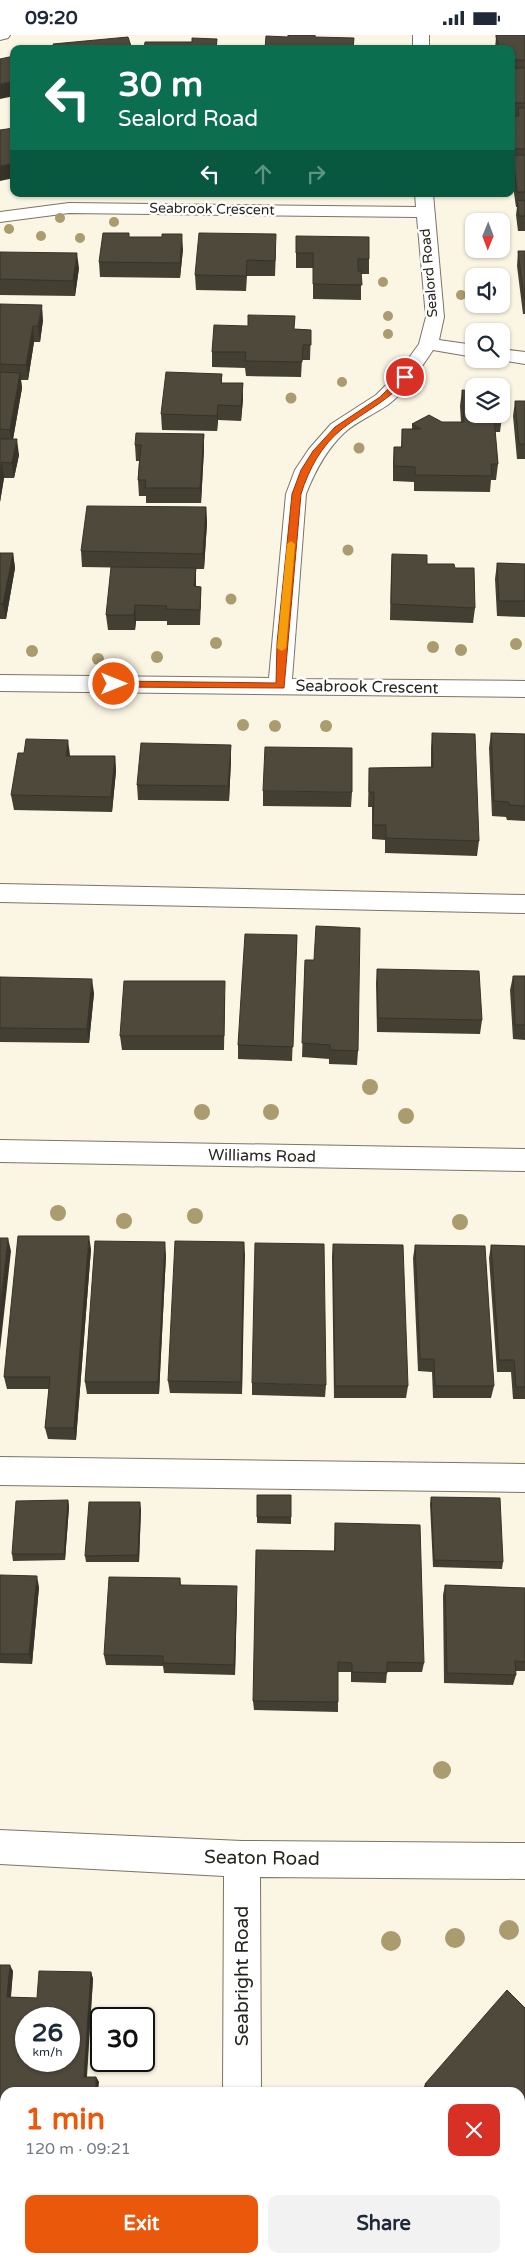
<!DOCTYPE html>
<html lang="en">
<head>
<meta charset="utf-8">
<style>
  body { margin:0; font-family:"Varela Round",sans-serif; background:#f2f2f3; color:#1f2937; height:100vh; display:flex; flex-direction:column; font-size:19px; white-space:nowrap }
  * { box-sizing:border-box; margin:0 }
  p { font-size:16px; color:#747a83 }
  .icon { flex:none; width:28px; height:28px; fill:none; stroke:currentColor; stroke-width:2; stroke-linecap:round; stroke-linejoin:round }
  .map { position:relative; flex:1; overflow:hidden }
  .panel { position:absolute; left:0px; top:2052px; width:525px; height:176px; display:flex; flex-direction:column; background:#fff; border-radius:15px 15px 0 0; box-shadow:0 1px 4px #0004 }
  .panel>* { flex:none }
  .top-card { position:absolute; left:10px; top:10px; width:505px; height:152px; border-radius:10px; box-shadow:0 1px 4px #0004; background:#0b6e4f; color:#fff; overflow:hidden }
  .needle { width:32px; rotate:181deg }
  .tools { position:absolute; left:465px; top:178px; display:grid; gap:10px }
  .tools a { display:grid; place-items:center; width:45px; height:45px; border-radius:10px; background:#fff; box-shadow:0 1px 4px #0004; font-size:25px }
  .speed { position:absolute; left:15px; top:1972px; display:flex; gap:10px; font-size:25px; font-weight:700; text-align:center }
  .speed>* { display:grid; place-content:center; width:65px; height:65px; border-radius:50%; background:#fff; box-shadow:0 1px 4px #0004; line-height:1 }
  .speed small { font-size:12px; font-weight:400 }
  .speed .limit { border:2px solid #111; border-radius:8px; background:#fff; color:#111 }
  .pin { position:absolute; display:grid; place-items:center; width:42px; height:42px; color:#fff; margin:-21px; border:2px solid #fff; border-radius:50%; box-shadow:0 1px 5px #0007 }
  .me { position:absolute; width:55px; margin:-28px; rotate:90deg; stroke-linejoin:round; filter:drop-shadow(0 0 4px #0008) }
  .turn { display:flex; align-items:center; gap:18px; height:105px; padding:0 25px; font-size:22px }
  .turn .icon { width:65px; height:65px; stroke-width:2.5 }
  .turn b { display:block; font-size:35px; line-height:42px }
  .lanes { display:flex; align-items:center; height:48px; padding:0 25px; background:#0003; justify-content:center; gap:25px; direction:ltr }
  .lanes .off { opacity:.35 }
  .round { display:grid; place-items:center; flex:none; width:52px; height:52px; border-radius:10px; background:#f2f2f3 }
  .overview { display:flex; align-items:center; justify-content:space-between; height:85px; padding:0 25px }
  h1 { font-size:30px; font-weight:700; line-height:38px; color:#ea580c }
  .cta { display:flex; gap:10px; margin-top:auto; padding:10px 25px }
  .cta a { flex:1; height:58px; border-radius:10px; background:#ea580c; color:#fff; font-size:20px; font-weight:700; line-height:58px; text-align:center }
  .cta a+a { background:#f2f2f3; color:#1f2937 }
  .status { display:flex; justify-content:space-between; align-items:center; height:35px; padding:0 25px; background:#fff; direction:ltr }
  .status svg { height:14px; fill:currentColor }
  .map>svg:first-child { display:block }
</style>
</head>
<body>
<div class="status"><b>09:20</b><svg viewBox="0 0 49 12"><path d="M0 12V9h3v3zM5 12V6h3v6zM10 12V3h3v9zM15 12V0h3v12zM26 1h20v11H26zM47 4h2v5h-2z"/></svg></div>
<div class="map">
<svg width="525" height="2228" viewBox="0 0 525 2228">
  <rect width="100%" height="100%" fill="#fbf5e3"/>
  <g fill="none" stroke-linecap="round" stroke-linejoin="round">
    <defs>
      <path id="minor" d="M0,0H10L8,3L0,5Z
        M413,0H429V14H413Z
        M415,159H433L444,282L439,305L474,310V322L433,315C420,334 408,354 389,369C375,379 357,386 344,398C326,415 315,436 306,459L292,644L525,646V662L0,656V640L269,643L286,459L295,435L309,414L331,389L376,360L398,338L419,309L426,282L417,182L69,178L0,187V177L69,168L416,172Z
        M501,314L525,317V329L494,324H501Z
        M0,849L525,860V878L0,867Z
        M0,1105L525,1114V1136L0,1127Z
        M0,1422L525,1429V1457L0,1450Z
        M0,1795L242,1806L525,1808V1844L260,1842L261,2058H223L224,1841L0,1829Z
        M222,2224H262V2228H222Z"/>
    </defs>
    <!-- minor casing -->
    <use href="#minor" stroke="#7b7566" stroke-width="2"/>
    <!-- minor -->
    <use href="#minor" fill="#fff" fill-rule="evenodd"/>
  </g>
  <!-- trees -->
  <g fill="#aa9c6e">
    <circle cx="60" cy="183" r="5"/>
    <circle cx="114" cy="187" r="5"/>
    <circle cx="9" cy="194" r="5"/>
    <circle cx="41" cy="201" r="5"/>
    <circle cx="80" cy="203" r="5"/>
    <circle cx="383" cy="247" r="5"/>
    <circle cx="461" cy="260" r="5"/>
    <circle cx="388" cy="281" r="5"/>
    <circle cx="388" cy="299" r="5"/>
    <circle cx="342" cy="347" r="5"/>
    <circle cx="291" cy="363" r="5.5"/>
    <circle cx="359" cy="413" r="5.5"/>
    <circle cx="348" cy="515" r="5.5"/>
    <circle cx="231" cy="564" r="5.5"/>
    <circle cx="216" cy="608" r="6"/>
    <circle cx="516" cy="609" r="6"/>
    <circle cx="433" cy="612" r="6"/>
    <circle cx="461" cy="615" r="6"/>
    <circle cx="32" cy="616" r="6"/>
    <circle cx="157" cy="622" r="6"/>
    <circle cx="98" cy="624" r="6"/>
    <circle cx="243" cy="690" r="6"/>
    <circle cx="275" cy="691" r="6"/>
    <circle cx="326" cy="691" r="6"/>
    <circle cx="370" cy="1052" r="8"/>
    <circle cx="202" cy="1077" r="8"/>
    <circle cx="271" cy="1077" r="8"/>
    <circle cx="406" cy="1081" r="8"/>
    <circle cx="58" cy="1178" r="8"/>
    <circle cx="195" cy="1181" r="8"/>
    <circle cx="124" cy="1186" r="8"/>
    <circle cx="460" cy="1187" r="8"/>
    <circle cx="442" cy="1735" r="9"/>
    <circle cx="509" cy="1895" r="10"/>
    <circle cx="455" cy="1903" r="10"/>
    <circle cx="391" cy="1906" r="10"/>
  </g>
  <!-- wall -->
  <path fill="#433f33" d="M525,0V199V196H518L516,180L517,172H516L511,137V97L513,83H511V14H495L496,2Z
    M296,201L369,224V239H361V265L313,264V233H296Z
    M129,202L183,214L180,243L100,242L99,227Z
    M276,214L275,241H247L246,256L196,255L195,240Z
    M518,216H525V279H523L517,231Z
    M0,217L79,233L75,261L0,260Z
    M0,269L43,285L40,307H34L28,345H21L22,353L13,404L19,420L14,443H4L0,467Z
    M295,294L311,295L310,325H302L301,342L246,341L245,333L212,332V317Z
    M222,339V348L243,364L241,386L218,385L217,396L162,395L161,379Z
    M462,355L502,382L500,397H495L498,429L496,445H491L490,457L414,456V447L393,446V427L394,412H401L402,394H412V389L442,387H461L460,371Z
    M515,366H525V424H517L513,381Z
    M204,399V414L201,468H146V461H139L138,445L139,426H136L135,410Z
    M206,472L207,488L204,534H196V551L201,552V567L200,590H167V586H136L135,595H108L106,580L141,533L82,532L81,516Z
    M0,518H13L15,533L6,584H0Z
    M392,519L427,529L455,533L475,573L473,588L390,585L391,534Z
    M497,528L525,529V582L497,581L495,544Z
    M432,698L479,806L477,821L385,818V805L372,804V772H368L369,733L431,732V713Z
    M491,698L525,699V786L507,785L506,782L492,781L489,713Z
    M69,721H115L116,736L112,777L14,775L11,760Z
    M231,725L229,766L138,765L137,750Z
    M263,756L352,757L351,772L263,771Z
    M297,900L292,1026L238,1024V1010Z
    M305,925L358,1016L357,1030L329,1029V1024L302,1022Z
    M377,934L482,985L480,999L377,997L376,948Z
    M513,941H525V1005L513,1004L510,955Z
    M0,942L94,958L89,1008L0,1007Z
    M225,961L224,1015H122L120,1001Z
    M244,1207L242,1359L170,1358L168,1346Z
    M333,1209L408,1351L406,1363H334L332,1222Z
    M415,1210L494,1351L491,1363H433L432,1337L418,1336L413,1223Z
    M491,1210L525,1211V1364H513L511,1337H497L489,1223Z
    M91,1214L76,1405L48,1404L45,1393L49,1354H7L4,1342Z
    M166,1220L159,1359H87L85,1347Z
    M252,1348L326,1350L325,1362L252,1360Z
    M257,1460H291V1489L257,1488Z
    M431,1462L503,1527L502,1534L433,1532L430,1469Z
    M68,1465L69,1472L65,1525L13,1526L12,1519Z
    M141,1474L139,1527H86L85,1521Z
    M335,1488L424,1628L422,1637H387L386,1648L351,1647V1637H338V1677L254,1675L253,1666L334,1516Z
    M0,1540L39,1552L32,1629L0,1628Z
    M180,1543L181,1550L237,1562L235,1640L164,1638L163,1631L106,1630L104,1620Z
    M445,1550L525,1553V1636H515L516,1640L513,1650L444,1648L443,1560Z
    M0,1930L13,1936L11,1962L37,1963L91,1937L93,1944L87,2042H96L99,2047L5,2058V2105H0Z
    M525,1973V2116L520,2110V2058H426L423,2054L425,2049Z
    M477,2224H520L525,2228H477Z"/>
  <!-- shaded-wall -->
  <path fill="#373329" d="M14,46V61L0,64V49Z
    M14,128V143L0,146V131Z
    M182,199L183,214L180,243V228Z
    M77,218L79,233L75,261L73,246Z
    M42,270L43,285L40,307L38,291Z
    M33,291L34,307L28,345L26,330Z
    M20,338L22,353L12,410L10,395Z
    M243,348V364L241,386V371Z
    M218,370V385L217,396V381Z
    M204,399V414L201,468L200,453Z
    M17,404L19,420L14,443L12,428Z
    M2,427L4,443L0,467V440Z
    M206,472L207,488L204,534L203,519Z
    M13,518L15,533L6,584L3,569Z
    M196,533V549L195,567L194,551Z
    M135,570L136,586L135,595L134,580Z
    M68,705L70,720L68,736L66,721Z
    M231,710V725L229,766L228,751Z
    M115,721L116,736L112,777L111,762Z
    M92,944L94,958L89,1008L87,994Z
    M89,1201L91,1214L76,1405L74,1393Z
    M8,1203L11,1216L0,1315V1275Z
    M165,1207L166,1220L159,1359L158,1347Z
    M244,1207L245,1220L242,1359L241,1347Z
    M68,1465L69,1472L65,1525L64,1519Z
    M140,1467L141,1474L139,1527L138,1520Z
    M37,1541L39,1552L32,1629L29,1619Z
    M237,1551V1562L235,1640L234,1630Z
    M10,1930L13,1936L10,1968L7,1962Z
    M91,1937L93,1944L86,2047L84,2042Z
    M96,2042L99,2047L98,2058H96Z"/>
  <!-- building -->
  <path fill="#4e493b" stroke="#373329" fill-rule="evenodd" d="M288,0H315V2L354,3L353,14H265L266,1L288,2Z
    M496,0H525V25H511V14H500L496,2Z
    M128,2L132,14H55L53,9Z
    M192,3L217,4L216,14H144L145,7H192Z
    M14,21V46L0,49V24Z
    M511,33H525V68H511Z
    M518,73H525V114H511V97H515L513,81H519Z
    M14,93V128L0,131V95Z
    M513,120H525V157H517Z
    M517,165L525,166V181H519Z
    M103,198H129V202H162V199H182L180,228L99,227Z
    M199,198L276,199L275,226L247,225L246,241L195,240Z
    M296,201L369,202V224H358V236H361L362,250L313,249V218H296Z
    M518,216H525V264H524Z
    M0,217L77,218L73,246L0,244Z
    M0,269L42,270L38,291H33L26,330L0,329Z
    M248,280L295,281L294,294L311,295V310H303L302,327L245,326L246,317H212L214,290L248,291Z
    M0,337L20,338L10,395L0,394Z
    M166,337L222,339L221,348H243L241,371L218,370L217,381L161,379Z
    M462,355L474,356V379H501V374L502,382H494L498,429H491L492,441L415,440V432L394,431V412H402V394H421L412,389L429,380L442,387H464Z
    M515,366H525V409H519Z
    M136,398L204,399L200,453H145L146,445H138L141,410H135Z
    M0,404H17L12,428L2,427L0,440Z
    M87,471L206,472L203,519L81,516Z
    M0,518H13L3,569L0,568Z
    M392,519L427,520V529H454L455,533H474L475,573L391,569Z
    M497,528L525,529V566H499Z
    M111,532L196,533L194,551L201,552L200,575L166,574L167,571L135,570L134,580H106Z
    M432,698L475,699L479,806L386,803V790H373L374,757H369V733L433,732Z
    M491,698L525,699V771L509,770V767L494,766Z
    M26,704L68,705L66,721H115L111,762L11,760L18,718H24Z
    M141,708L231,710L228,751L137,750Z
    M265,712L352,713V757L263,756Z
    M316,891L360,893L358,1016L330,1015V1010L302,1008L305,925H314Z
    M245,899L297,900L293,1012L238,1010Z
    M377,934L479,936L482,985L378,983Z
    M513,941H525V990H515Z
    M0,942L92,944L87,994L0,993Z
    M124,946H225L224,1001H120Z
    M18,1201H89L74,1393H45L50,1342H4Z
    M0,1203H8L0,1275Z
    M95,1206L165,1207L158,1347H85Z
    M175,1206L244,1207L241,1347L168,1346Z
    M255,1208L324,1209L326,1350L252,1348Z
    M333,1209L403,1210L408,1351H335Z
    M415,1210L485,1211L494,1351H435L434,1324H420Z
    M491,1210L525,1211V1352H516L514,1325H499Z
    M257,1460H291V1482H257Z
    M431,1462L500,1463L503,1527L434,1525Z
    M68,1465L64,1519H12L16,1466Z
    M89,1467H140L138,1520L85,1521Z
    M335,1488L420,1490L424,1628L387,1627V1638L352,1637V1628L338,1627V1667L253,1666L256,1515L335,1516Z
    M0,1540L37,1541L29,1619H0Z
    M109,1542L180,1543V1550L237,1551L234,1630L163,1628V1621L104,1620Z
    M445,1550L525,1553V1627L515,1626L516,1640L447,1638Z
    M0,1930H10L7,1962L37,1963L39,1936L91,1937L84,2042H96V2058H5V2101H0ZM26,1984H69V2026H26Z
    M507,1955L525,1973V2107L520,2102V2058H433L425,2049Z
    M0,2148H5V2224H55V2226L85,2228H0Z
    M520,2168H525V2228H480V2224H520Z"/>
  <!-- route -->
  <path fill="#ea580c" stroke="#983908" d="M402,340L409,342C390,365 365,376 342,394C321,411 309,434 301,459L284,653L111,652V647L114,646L276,648L277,608L292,459L301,435L313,416L335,392L380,362Z"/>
  <!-- slow -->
  <path fill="#f59e0b" d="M291,506L295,509L286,613L282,616L277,613L287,509Z"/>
  <g text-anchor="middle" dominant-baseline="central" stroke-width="5" stroke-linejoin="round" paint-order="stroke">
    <!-- far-street labels -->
    <g font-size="14" fill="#27251e" stroke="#fff">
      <text transform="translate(212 174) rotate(1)">Seabrook Crescent</text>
      <text transform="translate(429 238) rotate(-95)">Sealord Road</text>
    </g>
    <!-- street labels -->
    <g font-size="16" fill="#27251e" stroke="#fff">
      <text transform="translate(367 652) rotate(1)">Seabrook Crescent</text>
      <text transform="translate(262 1121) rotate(1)">Williams Road</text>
    </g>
    <!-- near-street labels -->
    <g font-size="19" fill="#27251e" stroke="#fff">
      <text transform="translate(262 1823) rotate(1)">Seaton Road</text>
      <text transform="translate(242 1941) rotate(-90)">Seabright Road</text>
    </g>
  </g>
</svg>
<div class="tools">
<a><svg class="needle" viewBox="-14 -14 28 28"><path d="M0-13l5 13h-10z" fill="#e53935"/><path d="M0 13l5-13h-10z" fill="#747a83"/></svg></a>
<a><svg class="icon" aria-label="sound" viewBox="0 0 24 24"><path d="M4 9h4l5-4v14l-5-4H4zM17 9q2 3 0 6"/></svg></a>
<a><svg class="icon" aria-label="search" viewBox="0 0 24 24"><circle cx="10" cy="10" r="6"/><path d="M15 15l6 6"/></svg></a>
<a><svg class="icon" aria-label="layers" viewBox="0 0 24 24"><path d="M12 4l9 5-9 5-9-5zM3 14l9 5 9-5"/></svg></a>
</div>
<div class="speed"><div>26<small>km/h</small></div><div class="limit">30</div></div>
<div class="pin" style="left:405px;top:342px;background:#d93025"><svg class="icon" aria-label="arrive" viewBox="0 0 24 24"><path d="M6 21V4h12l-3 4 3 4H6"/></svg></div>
<svg class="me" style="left:114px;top:649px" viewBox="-20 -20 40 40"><circle r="17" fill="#ea580c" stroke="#fff" stroke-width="3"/><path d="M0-11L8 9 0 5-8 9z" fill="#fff"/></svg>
<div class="top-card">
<div class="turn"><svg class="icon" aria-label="left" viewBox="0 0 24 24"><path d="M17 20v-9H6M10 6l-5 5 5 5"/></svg><div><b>30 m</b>Sealord Road</div></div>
<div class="lanes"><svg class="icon" aria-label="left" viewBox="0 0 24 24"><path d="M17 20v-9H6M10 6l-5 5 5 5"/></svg><svg class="icon off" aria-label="ahead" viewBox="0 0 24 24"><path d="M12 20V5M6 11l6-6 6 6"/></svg><svg class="icon off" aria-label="right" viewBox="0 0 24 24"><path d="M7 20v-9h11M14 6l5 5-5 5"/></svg></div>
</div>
<section class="panel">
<div class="overview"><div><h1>1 min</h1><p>120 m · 09:21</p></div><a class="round" style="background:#d93025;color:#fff"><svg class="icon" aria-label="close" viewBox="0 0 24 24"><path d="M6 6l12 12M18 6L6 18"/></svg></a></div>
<div class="cta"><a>Exit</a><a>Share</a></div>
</section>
</div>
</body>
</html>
